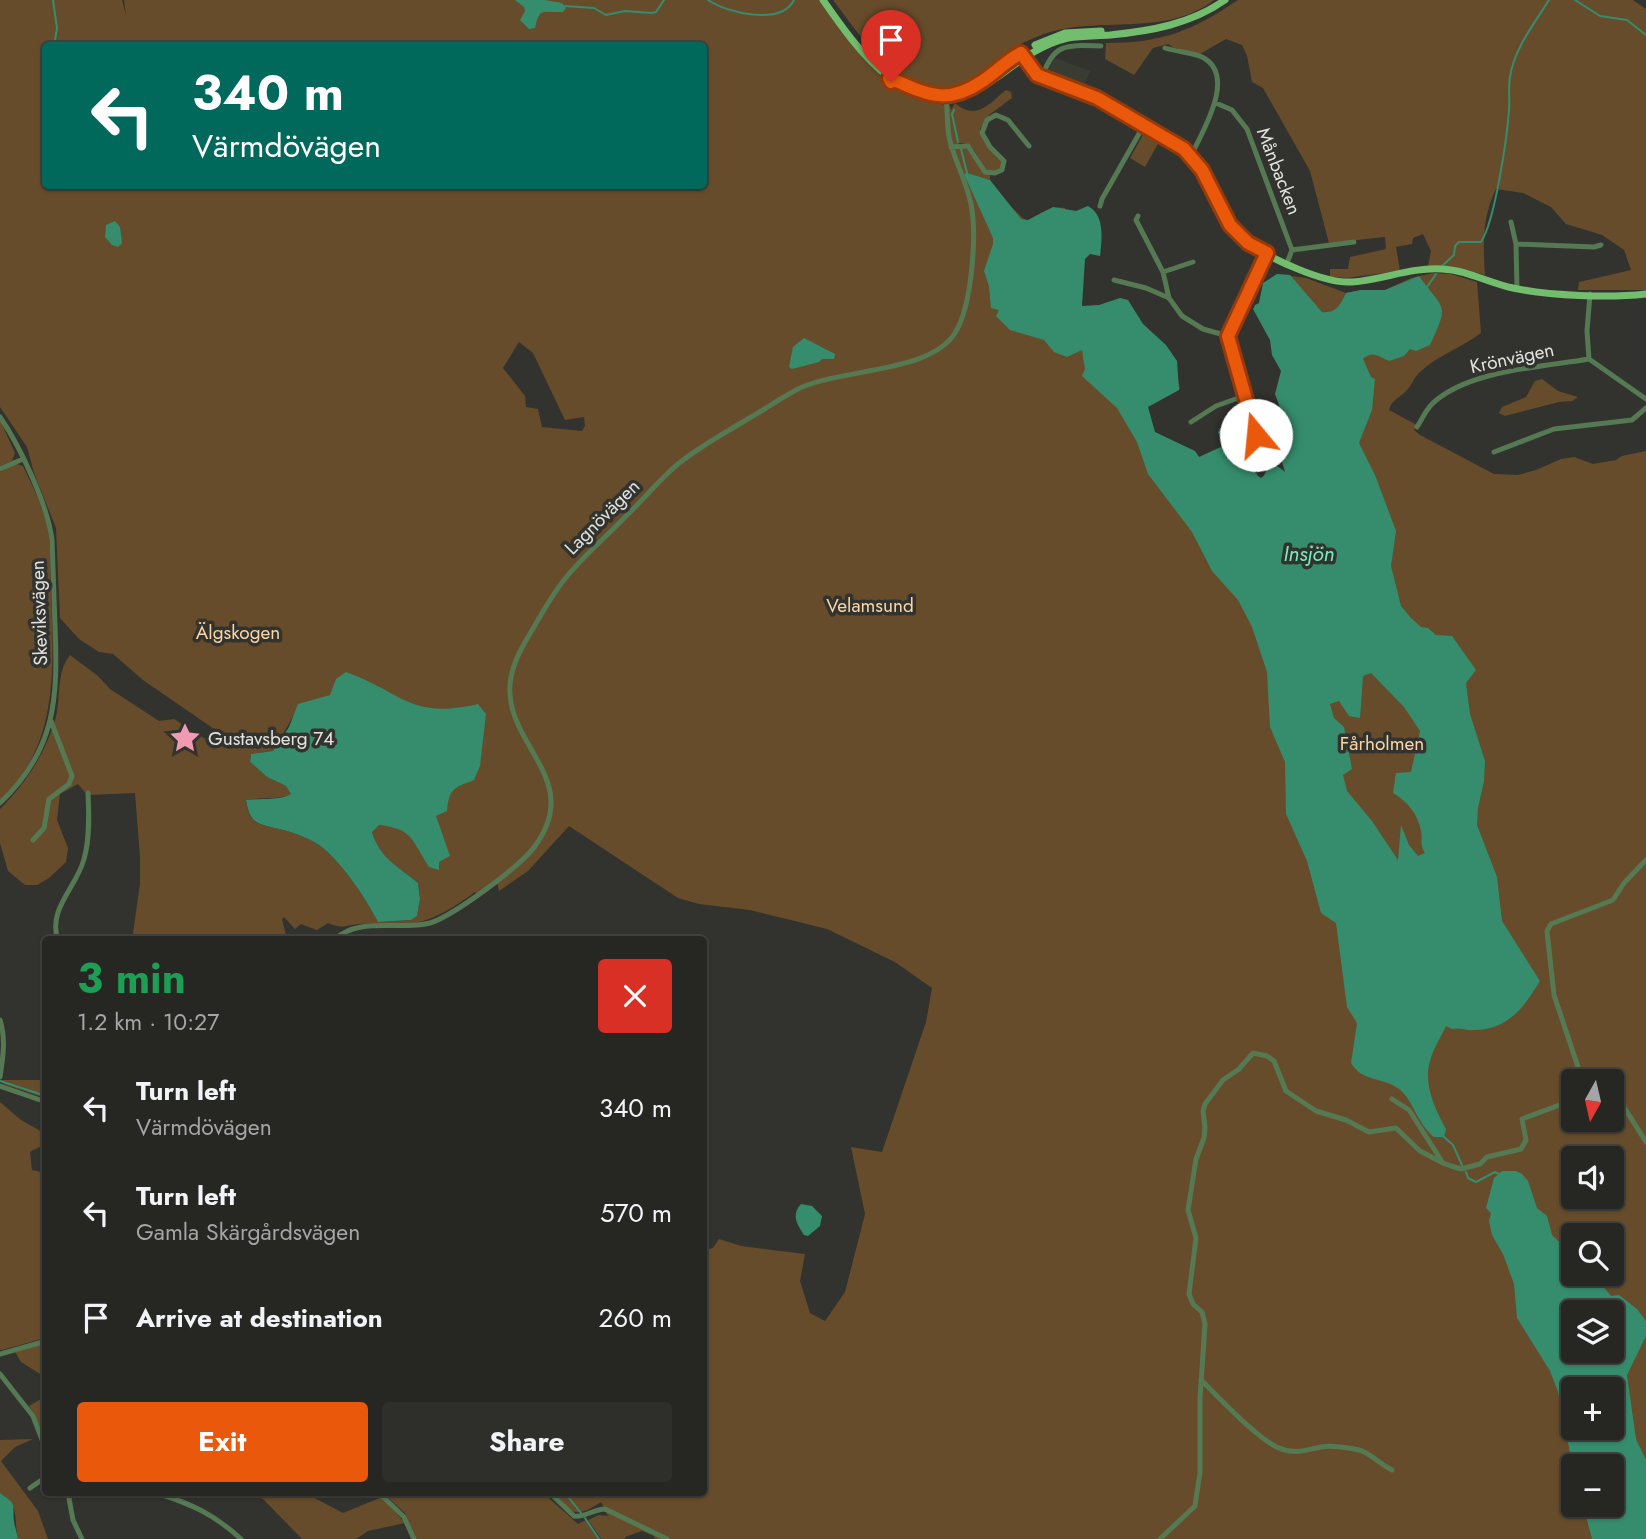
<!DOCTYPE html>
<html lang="en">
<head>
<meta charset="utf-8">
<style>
  body { margin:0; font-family:Jost,sans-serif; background:#2e2e2b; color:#f1f3f6; height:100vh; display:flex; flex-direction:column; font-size:26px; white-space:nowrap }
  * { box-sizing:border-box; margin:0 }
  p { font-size:23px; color:#a4a5a6 }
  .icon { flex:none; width:38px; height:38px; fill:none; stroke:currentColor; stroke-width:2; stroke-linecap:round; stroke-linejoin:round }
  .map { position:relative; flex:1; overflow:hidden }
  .side { position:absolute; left:42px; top:936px; width:665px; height:560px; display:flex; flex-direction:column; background:#262623; border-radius:7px; box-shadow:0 2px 5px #0004,0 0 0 2px #424341 }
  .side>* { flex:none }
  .guide { position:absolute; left:42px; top:42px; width:665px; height:147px; border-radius:7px; box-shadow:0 2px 5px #0004,0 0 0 2px #424341; background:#00695c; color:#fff; overflow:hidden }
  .needle { width:46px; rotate:188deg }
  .fabs { position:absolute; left:1561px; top:1069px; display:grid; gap:14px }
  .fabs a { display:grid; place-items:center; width:63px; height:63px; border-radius:7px; background:#262623; box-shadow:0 2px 5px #0004,0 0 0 2px #424341; font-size:35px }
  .pin { position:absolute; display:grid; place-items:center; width:60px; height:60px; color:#fff; margin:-72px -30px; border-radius:50% 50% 50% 0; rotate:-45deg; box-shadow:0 0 7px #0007 }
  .pin .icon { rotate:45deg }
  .me { position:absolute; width:77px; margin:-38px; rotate:343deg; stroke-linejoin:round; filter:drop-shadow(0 0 5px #0008) }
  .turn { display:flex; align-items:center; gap:24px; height:147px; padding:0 35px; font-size:32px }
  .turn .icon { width:91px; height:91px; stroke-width:2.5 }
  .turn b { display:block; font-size:49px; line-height:60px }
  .round { display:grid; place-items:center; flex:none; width:74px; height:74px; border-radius:7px; background:#2e2e2b }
  .overview { display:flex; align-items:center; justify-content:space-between; height:119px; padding:0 35px }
  h1 { font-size:42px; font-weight:700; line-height:52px; color:#1e9e55 }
  .primary-button { display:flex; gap:14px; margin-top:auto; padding:14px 35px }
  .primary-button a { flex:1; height:80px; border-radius:7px; background:#ea580c; color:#fff; font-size:28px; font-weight:700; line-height:80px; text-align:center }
  .primary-button a+a { background:#2e2e2b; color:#f1f3f6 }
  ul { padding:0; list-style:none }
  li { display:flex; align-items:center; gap:21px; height:105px; padding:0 35px }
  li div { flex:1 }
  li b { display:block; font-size:26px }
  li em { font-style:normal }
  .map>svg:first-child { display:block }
</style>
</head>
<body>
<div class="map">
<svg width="1646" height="1539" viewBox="0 0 1646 1539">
  <rect width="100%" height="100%" fill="#32332f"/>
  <!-- built -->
  <path fill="#393c32" d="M1053,57L1090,71L1082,89L1046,73Z"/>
  <!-- green -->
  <path fill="#664c2a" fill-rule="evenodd" d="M0,0H122L126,15L124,0H821C843,32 872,77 908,95C921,102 936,102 950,106L951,110L955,103C976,121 988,105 1006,90L1011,92L1012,98L989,115L980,129L985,143L1002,161V168L995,172L986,170C977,160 976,142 959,143V147L970,150L981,170L990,175V180L967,174L993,214L1005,201L1026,221C1040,215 1048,205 1065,208L1064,220L1081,241L1075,277L1074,310L1104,318L1120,298L1137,332L1149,339L1175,364L1180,389L1159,399L1136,403L1151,439L1212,468L1224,448L1259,491L1270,475L1296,477L1283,435L1298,426L1284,388L1291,369L1282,341L1266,311L1277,274L1306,278L1346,293L1361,290H1385L1411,278L1433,273L1451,274L1477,282L1481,333C1461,348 1438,355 1420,372C1414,377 1412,385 1407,390C1400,398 1392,399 1389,410L1417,425L1414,430L1420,435L1494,474L1518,475L1536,470L1561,459L1574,457L1593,464L1616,460L1622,456L1646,451V1539H655L654,1536L642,1531L625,1537V1539H601L588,1520L599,1515L608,1516L601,1502C575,1519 573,1514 553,1493H704V1251L713,1248L719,1239L741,1246L805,1254L800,1281L810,1313L825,1321L845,1292L865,1214L851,1147L882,1152L926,1022L932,988L895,962L827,929L750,910L699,904L678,898L569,826L528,871L499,891L497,882L479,895L475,892C453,908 432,922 405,924C390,926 375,923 360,924C343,925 346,930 328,923L317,930L301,924L295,929L284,917L282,919L287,940H132L140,884V857L135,793L87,795L78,784L60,794L57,820L68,848L66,862L49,878L37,885H25L8,871L0,843V809C27,782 45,754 56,717C61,696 56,673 70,655L98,676L110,689L159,721L174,719L210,742L214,729L143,680L113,654L99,652L79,639L60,618L56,528L34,473L27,447L0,407ZM46,46H704V186H46ZM519,342L533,353L565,420L584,417L585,426L582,431L542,427L538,409L526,407L525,396L503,368ZM294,715L393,826L378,825L372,832C382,862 396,864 418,883L420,899L417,915L411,920L378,922C365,897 344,866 323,848C313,840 296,833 283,830C262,824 249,827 246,800C261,797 279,800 292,794L286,786L267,777L250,762L251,754L273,751ZM1573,1082H1612V1120H1573ZM1573,1158H1612V1197H1573ZM1573,1236H1612V1274H1573ZM1573,1312H1612V1351H1573ZM1573,1390H1612V1428H1573ZM1573,1466H1612V1505H1573Z
    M833,0H1214C1165,38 1098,15 1044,34C1034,38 1023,42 1014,48C989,64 966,97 932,92C894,87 856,30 833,0Z
    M1238,0H1633L1646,9V290H1578L1579,282L1631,270L1624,250L1602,235L1566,224L1551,207L1523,193L1496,189C1482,217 1483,245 1485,275L1465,270L1428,266L1431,251L1423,234L1413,238L1412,244L1396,247L1400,271L1346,278L1330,277V269H1348L1350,257L1386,249L1385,237L1329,243L1310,171L1263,88L1252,82L1247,56L1242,45L1226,39L1200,54L1174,48L1168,44L1153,48L1134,75L1105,59L1106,43C1162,43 1192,31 1238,0Z
    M1144,133L1159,142L1145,167L1130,158Z
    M1542,379L1558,391L1578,397L1572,401L1559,402L1505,416L1499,413L1502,407L1526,397L1535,381Z
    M0,420L15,453L12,461L0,466Z
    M17,464L23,466C32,485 42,505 47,525C52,547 50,572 51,595C54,666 59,747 0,800V472Z
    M1,1080H40L45,1098L3,1084Z
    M0,1102L21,1120L46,1134L45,1149L39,1147L30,1152L32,1170L45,1173V1338L2,1350H0Z
    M45,1343V1377L21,1362L14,1350Z
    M41,1399L45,1400V1443L35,1415L29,1406Z
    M33,1439L15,1447L1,1461L38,1511L48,1539H18C13,1516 21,1508 0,1493V1440Z
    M253,1493H305L343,1513L382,1497L405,1523L368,1531L356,1539H302L264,1500Z
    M383,1493H543L578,1524L586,1520L598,1539H416L405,1513Z"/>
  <!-- water -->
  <path fill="#358d6d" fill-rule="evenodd" d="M515,0H545L562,3L566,8L563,12C543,13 540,6 535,28L529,29L520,20L525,11L524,7Z
    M967,173L990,180L1021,219L1028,220L1053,207L1076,211L1088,206C1105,215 1102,239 1100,256L1090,254L1085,259L1082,306L1099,305L1120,298L1128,300L1143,324L1166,345L1177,361L1179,390L1148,407L1155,432L1195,451L1199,457L1223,446L1218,432L1220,428L1227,426L1258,476L1261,478C1267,475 1266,466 1271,461L1285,472L1276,442V422L1284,418L1275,394L1281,371L1272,355L1270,340L1253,309L1255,305L1259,303L1263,283L1277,274L1290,275L1322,312C1337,314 1341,303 1346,293L1361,290H1385L1419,276C1444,311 1450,302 1430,345L1416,351L1410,349L1404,356L1389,361C1379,357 1373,350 1363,359L1371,377L1375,379L1372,410L1359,443L1375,475L1396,531L1391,566L1401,606L1411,618L1421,627L1428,628L1436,635L1452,636L1476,670L1466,683L1470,714L1485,761L1484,781L1478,808L1477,825L1497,877L1502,921L1540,981C1524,1007 1508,1030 1474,1030C1466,1031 1461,1027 1452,1029L1446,1026C1441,1037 1433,1049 1430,1061C1423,1084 1435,1109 1446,1129L1444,1137H1434C1418,1125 1412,1098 1399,1089C1383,1077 1362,1082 1351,1063L1357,1023L1347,1007L1336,923L1321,913L1307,861L1286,814L1285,762L1270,727L1267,672L1252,627L1238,600L1212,571L1192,532L1148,474L1137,442L1117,408L1082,376L1085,369L1082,350L1067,357L1054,352L1044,340L1010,330L996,316L999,310L991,308L989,286L984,271L993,244V238L964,174ZM1371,673L1404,707L1420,731L1411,772L1396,773L1393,793C1407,801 1418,814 1421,831C1423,840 1419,844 1425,853L1418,856L1409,845L1401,825L1398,860L1372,821L1347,791L1343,775L1352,769L1344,727L1334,718L1330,704L1339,701L1349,716L1360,718L1363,676Z
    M115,221L120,227L122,243L118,247L112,245L105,237L106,225Z
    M804,338L835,354L834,359H822L819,362L792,369L789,367L793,347Z
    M346,672C402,692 410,720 478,704L486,714L480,766L474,780C454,788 449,788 447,811L436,816L450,856L439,862V870L429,867C411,839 413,829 379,825L372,832C381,860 397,865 418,883L420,899L417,916L411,920L378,922C365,897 344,866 323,848C313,840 296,833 283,830C261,824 250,827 246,800C260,798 279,801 291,794L286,786L267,777L250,762L251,754L273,751L289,727L298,704L330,695L336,679Z
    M1502,1171H1516L1522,1174L1528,1181L1537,1208L1547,1216L1552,1235L1573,1255V1274H1593L1611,1296L1619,1295L1637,1309L1646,1321V1336L1627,1375L1636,1439L1646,1460V1539H1592L1583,1505H1612V1466L1573,1468L1558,1392L1550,1371L1517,1318L1514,1284L1503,1254L1492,1235L1489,1221L1491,1213L1486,1208L1494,1178ZM1573,1312H1612V1351H1573ZM1573,1390H1612V1428H1573Z
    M801,1204L812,1206L822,1216L820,1226L808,1236L804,1235C797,1224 791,1215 801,1204Z
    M0,1493C18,1506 12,1502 14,1522C15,1527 17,1533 18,1539H0Z"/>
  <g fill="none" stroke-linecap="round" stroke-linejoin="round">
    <!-- stream -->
    <path stroke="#358d6d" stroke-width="2" d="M53,0L57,28L54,46
      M708,0C727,13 781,26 794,0
      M1575,0L1600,16L1627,20L1646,35
      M565,6L594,8L606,15L625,11L652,13L656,12L664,0
      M954,110L952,114L958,142
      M961,149L967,173
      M1442,266L1454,255L1455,246L1459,242H1481C1495,221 1507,138 1509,110C1510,99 1508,88 1510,77C1514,49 1534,24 1549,0
      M1427,287L1436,274
      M0,1081L46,1096
      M1444,1137L1453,1145L1462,1165
      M1466,1172L1468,1178L1476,1182L1495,1172L1499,1174
      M565,1493L581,1513
      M585,1518L599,1539"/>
    <!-- minor -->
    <path stroke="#557953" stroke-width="5" d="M1165,48C1177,52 1191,52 1202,57C1238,75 1202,132 1191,156
      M1042,78C1053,42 1068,45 1101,46
      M1216,103L1232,110L1247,129L1292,250L1287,263
      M951,147L968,146L985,172L995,173L1002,170L1004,161L990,147L982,133L987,120L996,115L1008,120L1029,146
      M1100,206L1102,199L1144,125
      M1138,216L1136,220L1163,272L1169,298L1182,316L1203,329L1228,336
      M1511,222L1516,244L1517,289
      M1516,244L1594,247L1601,245
      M1292,250L1354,242
      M1163,272L1193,262
      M1114,280L1146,288L1169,298
      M1590,294L1587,331L1589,359L1646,399
      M0,417C20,446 48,506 52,540C53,569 54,597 55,626C58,698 56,750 0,803
      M1191,422L1216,406L1244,396
      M1417,427C1422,419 1426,410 1432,404C1467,370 1543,367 1589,359
      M1256,435L1228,336L1267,253
      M1494,452L1554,429L1632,420L1646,408
      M0,469L23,459
      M33,840L44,828L49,799L69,784L72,776L51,721
      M58,940C47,909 77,887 84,859C90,839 89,813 88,793
      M334,940C359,916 399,931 430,923C453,916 521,866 535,846C584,779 505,746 510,684C512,663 523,645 534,627C543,611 553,594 564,580C582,557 605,538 625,517C643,500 659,480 678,464C699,447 723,434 746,420C764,410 782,397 800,388C844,368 930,373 955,333C972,306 977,235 971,204C967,184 957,165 951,145C946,129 948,112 946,96
      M0,1020C6,1039 3,1057 0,1077
      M1583,1082L1554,995L1547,931L1551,924L1613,900L1624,883L1646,860
      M0,1086L46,1102
      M1612,1088L1646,1142
      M1392,1099L1409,1110L1443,1163L1451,1166L1461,1169L1480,1164L1487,1157L1521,1149L1526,1140L1522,1119L1573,1100
      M0,1354L46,1341
      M0,1374L33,1416L46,1450
      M1201,1380C1219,1397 1258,1440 1279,1448C1294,1455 1306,1450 1321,1447C1332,1445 1349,1448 1359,1450C1369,1452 1381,1465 1392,1470
      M30,1488L46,1477
      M68,1493L73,1520L82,1539
      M157,1493C191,1504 214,1514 241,1539
      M379,1493L404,1517L414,1539
      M550,1493L574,1516C584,1518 594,1509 605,1509L667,1539
      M1160,1539L1195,1506L1200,1472V1398L1205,1324L1202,1312L1193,1304L1189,1294L1196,1238L1188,1210L1196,1159L1204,1138L1205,1128L1203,1111L1205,1104L1223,1080L1239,1069L1253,1053L1267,1056L1274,1061L1286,1091L1316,1111L1346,1120L1369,1132L1396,1128L1420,1151L1443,1163"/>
    <!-- major -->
    <path stroke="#73bd6e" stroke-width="7" d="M823,0C857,49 913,129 981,88C1010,70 1033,46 1068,38C1081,36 1096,36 1110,35C1151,31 1191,24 1225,0
      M1035,45L1065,33L1101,31
      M1021,53C1025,60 1030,69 1036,75C1049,86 1071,87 1086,93C1115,106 1143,123 1170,140C1217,168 1211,219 1249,244C1272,259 1324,284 1352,282C1382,280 1411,267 1442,269C1467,270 1489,283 1513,288C1550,296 1609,298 1646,294
      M977,84L1025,51"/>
  </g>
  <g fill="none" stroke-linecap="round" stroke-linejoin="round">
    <defs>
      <path id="route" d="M891,82L889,78C924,92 944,107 981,82C995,73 1006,61 1021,53L1037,75L1097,98L1184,149L1202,170L1230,225L1248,243L1267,253L1228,336L1256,435"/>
    </defs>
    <!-- route casing -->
    <use href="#route" stroke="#983908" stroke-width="18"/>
    <!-- route -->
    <use href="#route" stroke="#ea580c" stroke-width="12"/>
  </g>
  <!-- icons -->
  <defs>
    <symbol id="sight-bare" viewBox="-9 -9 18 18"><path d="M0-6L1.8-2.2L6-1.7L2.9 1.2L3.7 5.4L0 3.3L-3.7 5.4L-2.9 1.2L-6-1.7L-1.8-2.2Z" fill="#f19ab3" stroke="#32332f" stroke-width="2.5" paint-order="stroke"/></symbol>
  </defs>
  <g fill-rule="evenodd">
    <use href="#sight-bare" x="163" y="716" width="44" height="44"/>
  </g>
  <g text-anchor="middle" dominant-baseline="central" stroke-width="7" stroke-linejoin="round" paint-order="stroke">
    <!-- street labels -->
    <g font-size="19" fill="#e2e3e0" stroke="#32332f">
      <text transform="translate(1279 171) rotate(69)">Månbacken</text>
      <text transform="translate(1512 358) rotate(-12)">Krönvägen</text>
      <text transform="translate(602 517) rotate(-45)">Lagnövägen</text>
      <text transform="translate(39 613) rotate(-92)">Skeviksvägen</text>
    </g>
    <!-- park labels -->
    <g font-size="19" fill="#fcd5a5" stroke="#32332f">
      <text x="870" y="605">Velamsund</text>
      <text x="238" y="632">Älgskogen</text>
      <text x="1382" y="743">Fårholmen</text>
    </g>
    <!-- poi labels -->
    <g font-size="19" fill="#e2e3e0" stroke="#32332f" text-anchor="start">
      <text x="208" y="738">Gustavsberg 74</text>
    </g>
    <!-- water labels -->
    <g font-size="21" font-style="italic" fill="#76edc0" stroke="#32332f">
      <text x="1309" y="554">Insjön</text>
    </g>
  </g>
</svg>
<div class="fabs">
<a><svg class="needle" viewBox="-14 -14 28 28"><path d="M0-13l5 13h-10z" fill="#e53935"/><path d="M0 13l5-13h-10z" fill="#a4a5a6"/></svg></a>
<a><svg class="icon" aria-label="sound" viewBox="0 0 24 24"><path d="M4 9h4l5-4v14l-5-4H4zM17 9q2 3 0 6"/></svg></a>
<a><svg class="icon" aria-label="search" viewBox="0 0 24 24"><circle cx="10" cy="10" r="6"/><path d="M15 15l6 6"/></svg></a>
<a><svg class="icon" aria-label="layers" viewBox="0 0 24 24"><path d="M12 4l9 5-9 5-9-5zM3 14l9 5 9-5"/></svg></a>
<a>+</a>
<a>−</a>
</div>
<div class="pin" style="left:891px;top:82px;background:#d93025"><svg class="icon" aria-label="arrive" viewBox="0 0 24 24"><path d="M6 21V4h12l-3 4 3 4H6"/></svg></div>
<svg class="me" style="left:1256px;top:435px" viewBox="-20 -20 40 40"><circle r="19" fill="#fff"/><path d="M0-13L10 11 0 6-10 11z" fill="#ea580c"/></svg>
<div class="guide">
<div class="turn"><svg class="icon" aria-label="left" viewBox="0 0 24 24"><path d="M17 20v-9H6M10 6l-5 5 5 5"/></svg><div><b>340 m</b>Värmdövägen</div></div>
</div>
<section class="side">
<div class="overview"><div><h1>3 min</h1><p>1.2 km · 10:27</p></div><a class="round" style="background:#d93025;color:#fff"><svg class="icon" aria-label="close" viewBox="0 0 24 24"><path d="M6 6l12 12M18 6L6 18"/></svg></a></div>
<ul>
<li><svg class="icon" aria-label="left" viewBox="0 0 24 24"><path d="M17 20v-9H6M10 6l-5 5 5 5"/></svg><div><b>Turn left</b><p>Värmdövägen</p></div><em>340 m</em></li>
<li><svg class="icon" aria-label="left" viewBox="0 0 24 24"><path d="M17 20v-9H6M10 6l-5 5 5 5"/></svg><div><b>Turn left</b><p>Gamla Skärgårdsvägen</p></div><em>570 m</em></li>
<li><svg class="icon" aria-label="arrive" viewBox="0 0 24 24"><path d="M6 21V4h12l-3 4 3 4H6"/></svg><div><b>Arrive at destination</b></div><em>260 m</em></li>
</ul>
<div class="primary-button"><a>Exit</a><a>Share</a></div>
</section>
</div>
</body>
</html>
